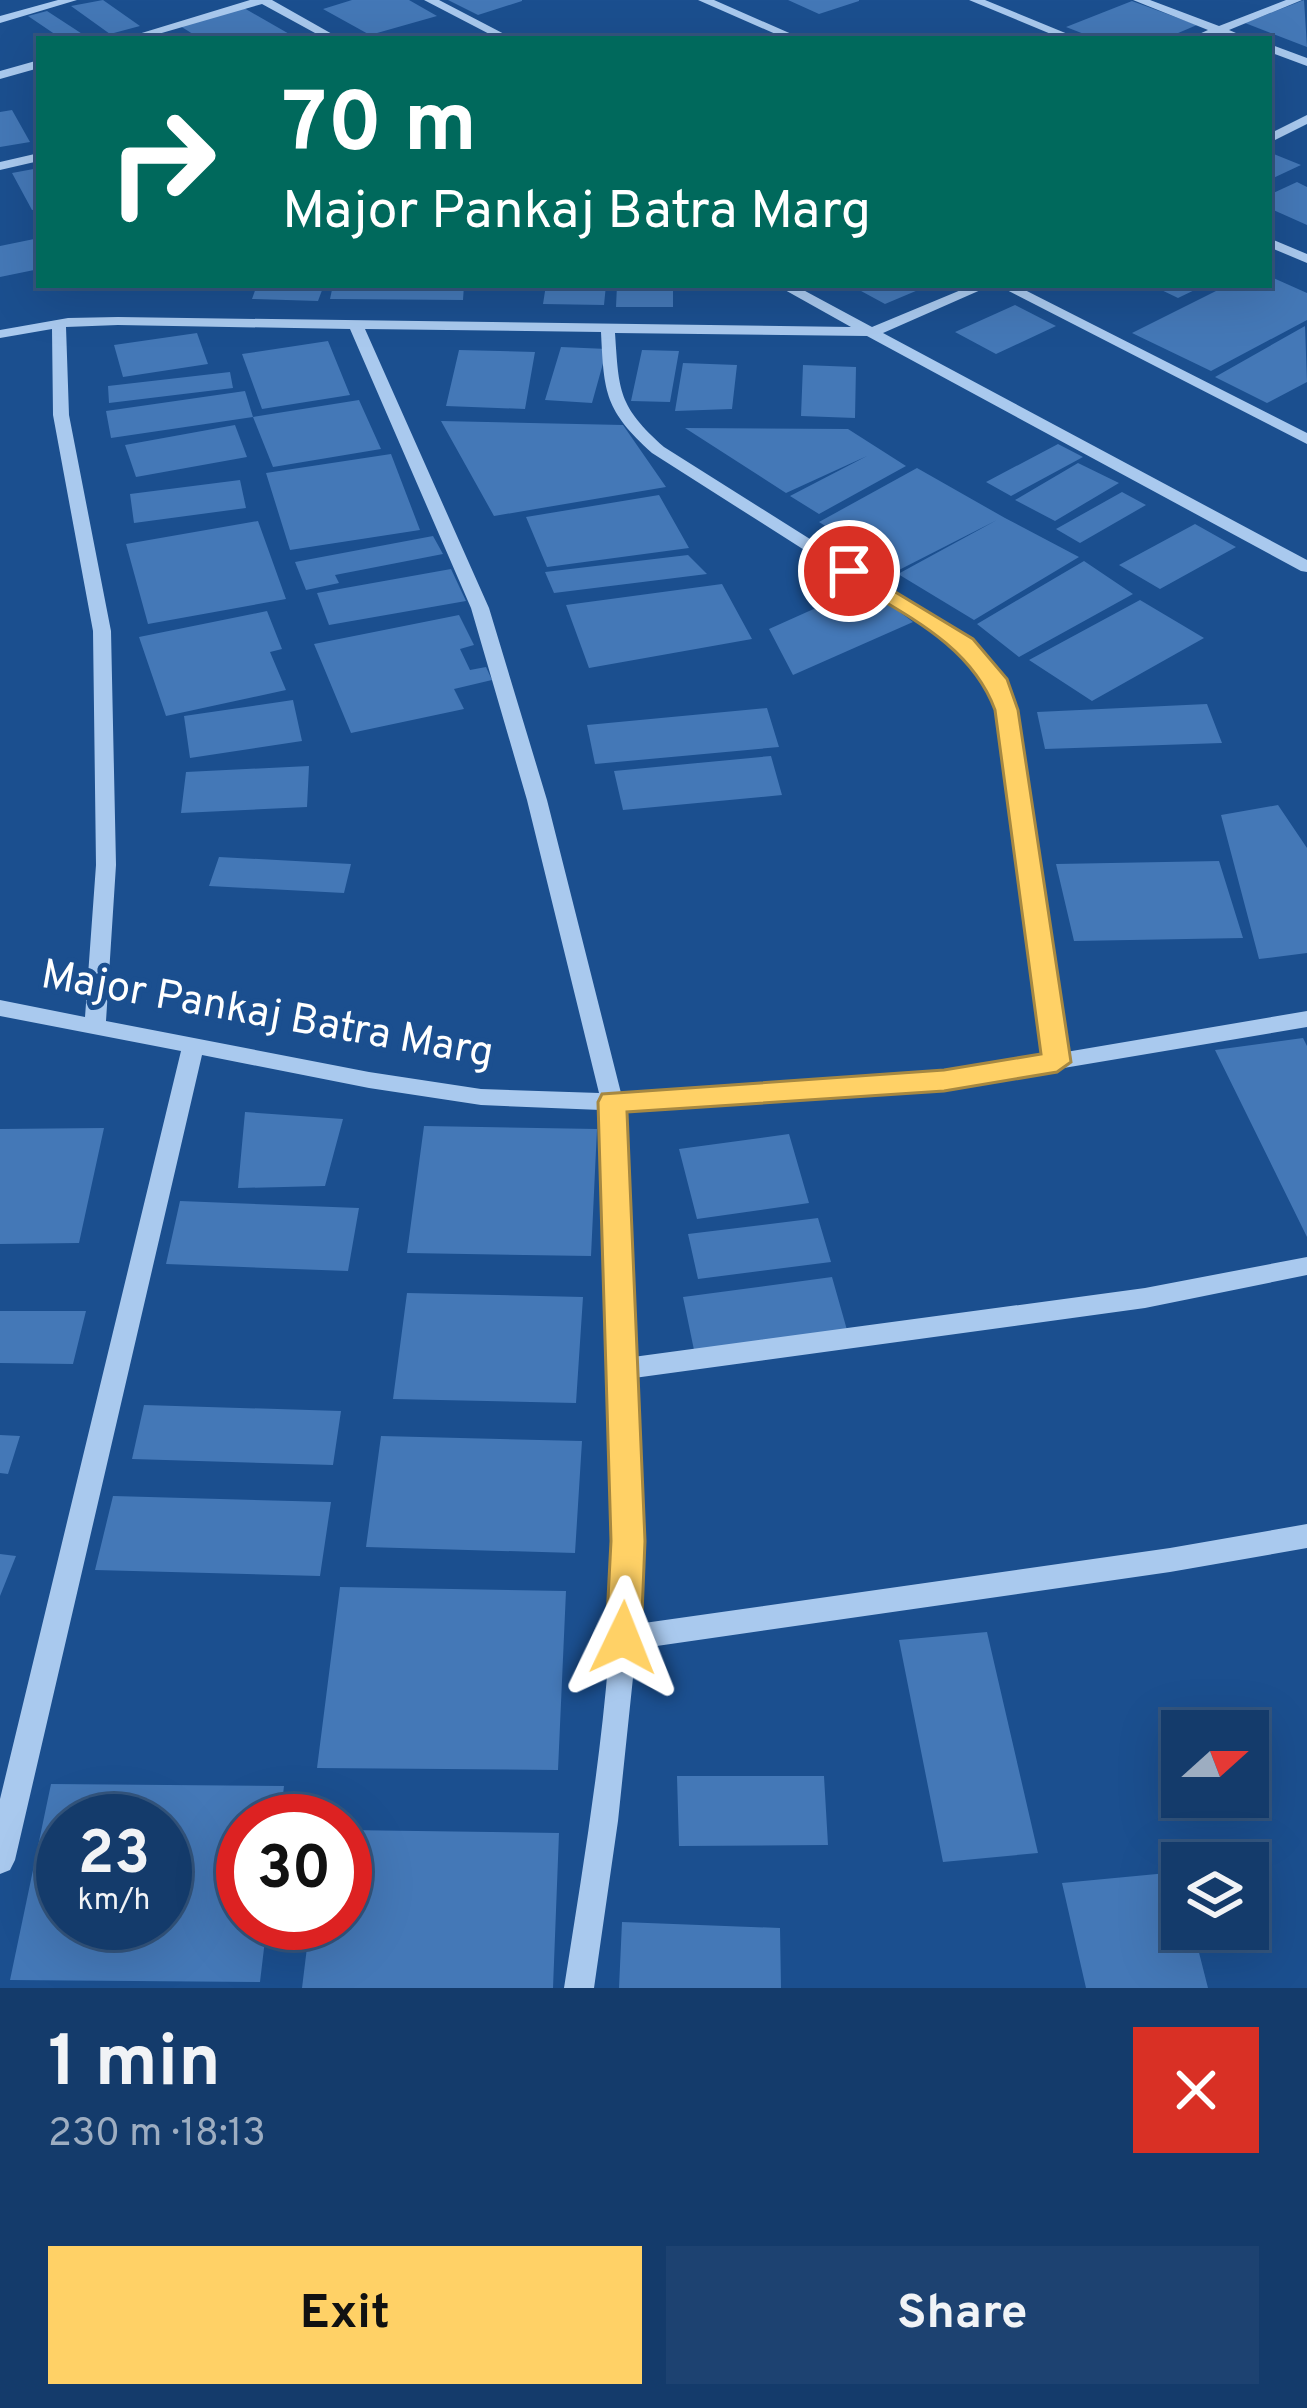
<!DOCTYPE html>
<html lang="en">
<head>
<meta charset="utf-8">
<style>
  body { margin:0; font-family:Overpass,sans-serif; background:#1d4271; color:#f1f3f6; height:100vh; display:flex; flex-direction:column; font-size:45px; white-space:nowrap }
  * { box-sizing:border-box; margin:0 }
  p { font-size:39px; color:#9dadc1 }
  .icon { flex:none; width:66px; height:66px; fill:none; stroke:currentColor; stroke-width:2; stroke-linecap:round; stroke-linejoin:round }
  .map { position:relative; height:1988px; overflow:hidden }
  .panel { display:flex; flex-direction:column; background:#143b6b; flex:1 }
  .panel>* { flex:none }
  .guide { position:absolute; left:36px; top:36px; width:1236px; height:252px; border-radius:0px; box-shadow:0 12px 48px #0002,0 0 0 3px #33557e; background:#00695c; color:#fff; overflow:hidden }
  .needle { width:78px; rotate:69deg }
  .controls { position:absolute; left:1161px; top:1710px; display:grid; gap:24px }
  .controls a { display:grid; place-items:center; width:108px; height:108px; border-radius:0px; background:#143b6b; box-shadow:0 12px 48px #0002,0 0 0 3px #33557e; font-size:60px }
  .speed { position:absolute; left:36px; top:1794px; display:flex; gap:24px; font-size:60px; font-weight:700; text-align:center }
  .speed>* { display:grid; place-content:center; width:156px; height:156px; border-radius:50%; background:#143b6b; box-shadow:0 12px 48px #0002,0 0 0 3px #33557e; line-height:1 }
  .speed small { font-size:30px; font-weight:400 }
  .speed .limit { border:18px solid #d22; background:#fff; color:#111 }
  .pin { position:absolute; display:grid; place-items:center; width:102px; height:102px; color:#fff; margin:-51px; border:6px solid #fff; border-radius:50%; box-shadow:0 3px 12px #0007 }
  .me { position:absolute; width:132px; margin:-66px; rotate:2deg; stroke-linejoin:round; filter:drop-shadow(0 0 9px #0008) }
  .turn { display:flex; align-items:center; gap:42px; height:252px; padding:0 48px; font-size:54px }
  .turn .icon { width:156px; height:156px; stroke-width:2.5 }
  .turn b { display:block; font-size:84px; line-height:102px }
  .round { display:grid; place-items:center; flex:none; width:126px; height:126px; border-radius:0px; background:#1d4271 }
  .headline { display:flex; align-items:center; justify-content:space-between; height:204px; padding:0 48px }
  h1 { font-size:72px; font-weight:700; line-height:90px }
  .action { display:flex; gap:24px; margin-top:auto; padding:24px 48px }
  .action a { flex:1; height:138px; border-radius:0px; background:#ffd166; color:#111; font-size:48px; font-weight:700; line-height:138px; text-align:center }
  .action a+a { background:#1d4271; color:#f1f3f6 }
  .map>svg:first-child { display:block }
</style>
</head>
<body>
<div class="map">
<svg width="1307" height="1988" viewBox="0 0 1307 1988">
  <rect width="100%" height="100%" fill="#1b4f8f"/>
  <!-- building -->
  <path fill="#4478b7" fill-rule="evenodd" d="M103,0L140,26L110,34L71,6Z
    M352,0H409L437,16L370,35L323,9Z
    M448,0H522V1L478,15Z
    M788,0H859V1L819,14Z
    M1304,0L1307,47L1245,23Z
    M1132,1L1197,25L1164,39H1097L1066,27Z
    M244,8L298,39H201L180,26Z
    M47,11L90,39H62L28,16Z
    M12,110L30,142L0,147V112Z
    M1269,152L1301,165L1269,180Z
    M39,168V209L32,210L12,173Z
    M1297,182L1307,187V225L1269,208V195Z
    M39,238V269L0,277V246Z
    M1269,276L1307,293V320L1211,371L1132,333L1228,285H1269Z
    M257,285H324L318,301L252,299Z
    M333,285H464L463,300L330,299Z
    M546,285H606L604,305L543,304Z
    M617,285H673V307H616Z
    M850,285H930L885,304Z
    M1151,285H1205L1178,298Z
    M1015,305L1056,326L996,354L955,332Z
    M1305,326L1307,382L1267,403L1215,377Z
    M197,333L208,364L123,377L114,345Z
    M328,341L350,395L262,409L242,354Z
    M561,347L607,349L592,403L545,400Z
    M459,350L535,352L525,409L446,406Z
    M642,350L679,351L670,402L631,401Z
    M683,363L737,365L732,409L675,411Z
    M803,365L856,367L855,418L801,416Z
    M230,372L233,388L109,403L108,386Z
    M245,391L253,417L111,438L106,411Z
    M359,400L381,449L273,467L253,417Z
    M441,421L623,425L666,487L494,516Z
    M235,425L247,457L136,477L125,445Z
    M685,428L848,429L906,466L819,514L790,496L867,456L786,493Z
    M1058,444L1083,457L1011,496L986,482Z
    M391,454L420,530L290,550L266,473Z
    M1078,463L1119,483L1055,521L1015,500Z
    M917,468L1005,518L1079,557L974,620L898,574L997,520L897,571L819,522Z
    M240,480L246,508L134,523L130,494Z
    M1122,492L1146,505L1080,543L1056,529Z
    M659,495L689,548L547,567L526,517Z
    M258,521L286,599L148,624L126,544Z
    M1195,524L1236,547L1160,589L1119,565Z
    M433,536L443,554L335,575L339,583L306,590L295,562Z
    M688,555L707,574L554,593L545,572Z
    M1084,561L1133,594L1019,657L977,624Z
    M451,569L466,601L329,625L317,593Z
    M722,584L752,639L589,668L566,605Z
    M865,586L913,622L793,675L769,629Z
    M1140,600L1204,638L1092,701L1029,660Z
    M267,611L282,649L270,652L286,690L166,716L139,637Z
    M459,615L474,645L460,649L470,670L486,667L492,680L454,689L464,709L351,733L314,644Z
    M293,700L302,741L190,758L184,716Z
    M1207,704L1222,743L1045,749L1037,712Z
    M767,708L779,747L595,764L587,725Z
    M771,756L782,795L623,810L614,771Z
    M309,766L307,807L181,813L186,772Z
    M1278,805L1307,848V953L1259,959L1221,815Z
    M219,857L351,864L344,893L209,886Z
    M1219,861L1243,938L1074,941L1056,864Z
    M1303,1038L1307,1046V1237L1215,1050Z
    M245,1112L343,1119L325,1186L238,1188Z
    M424,1126L597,1129L591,1256L407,1253Z
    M104,1128L79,1243L0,1244V1129Z
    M789,1134L809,1203L697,1219L679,1149Z
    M180,1201L359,1208L348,1271L166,1264Z
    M818,1218L831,1262L698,1279L688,1234Z
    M832,1277L847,1330L694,1350L683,1297Z
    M407,1293L583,1297L576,1403L393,1399Z
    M0,1311H86L73,1364L0,1363Z
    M144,1405L341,1411L333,1465L132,1459Z
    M0,1435L20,1436L8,1474L0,1473Z
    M381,1436L582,1441L575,1553L366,1547Z
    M113,1496L331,1502L320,1576L95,1570Z
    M0,1554L16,1556L0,1596Z
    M340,1587L566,1591L558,1770L317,1768Z
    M987,1632L1038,1853L943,1862L899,1640Z
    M677,1776H824L828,1845L679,1846Z
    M51,1784L284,1786L280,1821H243V1923H267L260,1982L10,1980ZM63,1821H165V1923H63Z
    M345,1830L559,1833L553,1988H302L310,1923H345Z
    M1178,1872L1182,1929H1193L1208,1988H1086L1062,1883Z
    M622,1922L780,1928L781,1988H619Z"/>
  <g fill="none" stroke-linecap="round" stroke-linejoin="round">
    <!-- minor -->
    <path fill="#a9c9ee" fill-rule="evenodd" d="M58,0H77L0,23V16Z
      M250,0H272L341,39H326L262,4L141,39H122Z
      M424,0H439L514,39H499Z
      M698,0H714L803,39H787Z
      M969,0H985L1080,39H1063Z
      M1133,0H1150L1219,26L1286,0H1302L1229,30L1250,39H1233L1219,34L1205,39H1188L1208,30Z
      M1269,44L1307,58V66L1269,52Z
      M39,60V68L0,79V71Z
      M1307,115V124L1269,143V134Z
      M39,153V161L0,170V162Z
      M1269,238L1307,254V263L1269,247Z
      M776,285H794L872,327L973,285H992L883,333L1307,560V572L1301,571L867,336L615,333C619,391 618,406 664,447L970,640L1004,679L1016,710L1066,1052L1307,1011V1027L945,1088L623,1109L633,1357L1145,1288L1307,1257V1275L1145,1308L634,1378L640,1541L637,1624L1170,1548L1307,1524V1548L1170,1572L636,1649L618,1821L594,1988H564C587,1841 613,1691 614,1541C615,1398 605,1253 601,1110L481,1105L369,1088L202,1055L15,1860L10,1870L0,1874V1799L181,1051L0,1016V1000L85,1017L96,865L93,631L53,415L52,329L0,338V330L68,318L118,317L851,327ZM118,325L350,329L471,608L527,800L599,1093L481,1089L369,1072L106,1021L116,865L111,631L69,415L66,327ZM365,329L601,332C604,394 605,410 652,453L958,648L987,681L998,710L1045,1055L945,1072L621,1093L547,800L489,608Z
      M997,285H1015L1307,433V444Z"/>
  </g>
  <!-- route -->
  <path fill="#ffd166" stroke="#a68842" stroke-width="3" d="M849,564L973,639L1007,679L1018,710L1071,1062L1057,1072L944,1091L627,1112L645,1541L641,1638L636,1649L623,1654L611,1649L606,1638L611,1541L598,1102L602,1094L944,1070L1041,1054L995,710C970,642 900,613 842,576V566Z"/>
  <g text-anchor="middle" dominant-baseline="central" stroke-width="10" stroke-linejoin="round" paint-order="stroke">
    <!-- street labels -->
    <g font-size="42" fill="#fff" stroke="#1b4f8f">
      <text transform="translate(267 1016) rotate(10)">Major Pankaj Batra Marg</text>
    </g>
  </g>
</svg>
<div class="controls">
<a><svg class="needle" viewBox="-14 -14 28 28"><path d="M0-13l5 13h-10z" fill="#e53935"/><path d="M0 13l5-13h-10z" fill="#9dadc1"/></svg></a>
<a><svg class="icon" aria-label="layers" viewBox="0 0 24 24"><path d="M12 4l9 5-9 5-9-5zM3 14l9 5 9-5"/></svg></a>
</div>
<div class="speed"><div>23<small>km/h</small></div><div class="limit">30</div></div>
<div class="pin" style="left:849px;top:571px;background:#d93025"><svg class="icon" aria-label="arrive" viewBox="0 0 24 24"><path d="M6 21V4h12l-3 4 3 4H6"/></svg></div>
<svg class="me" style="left:623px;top:1638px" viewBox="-20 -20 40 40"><path d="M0-17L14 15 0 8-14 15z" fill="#ffd166" stroke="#fff" stroke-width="4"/></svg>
<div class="guide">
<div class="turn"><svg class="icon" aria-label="right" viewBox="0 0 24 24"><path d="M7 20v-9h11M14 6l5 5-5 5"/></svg><div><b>70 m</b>Major Pankaj Batra Marg</div></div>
</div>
</div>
<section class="panel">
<div class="headline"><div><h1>1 min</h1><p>230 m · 18:13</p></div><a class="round" style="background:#d93025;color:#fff"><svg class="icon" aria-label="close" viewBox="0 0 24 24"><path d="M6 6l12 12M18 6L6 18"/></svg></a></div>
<div class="action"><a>Exit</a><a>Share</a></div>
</section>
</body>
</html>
